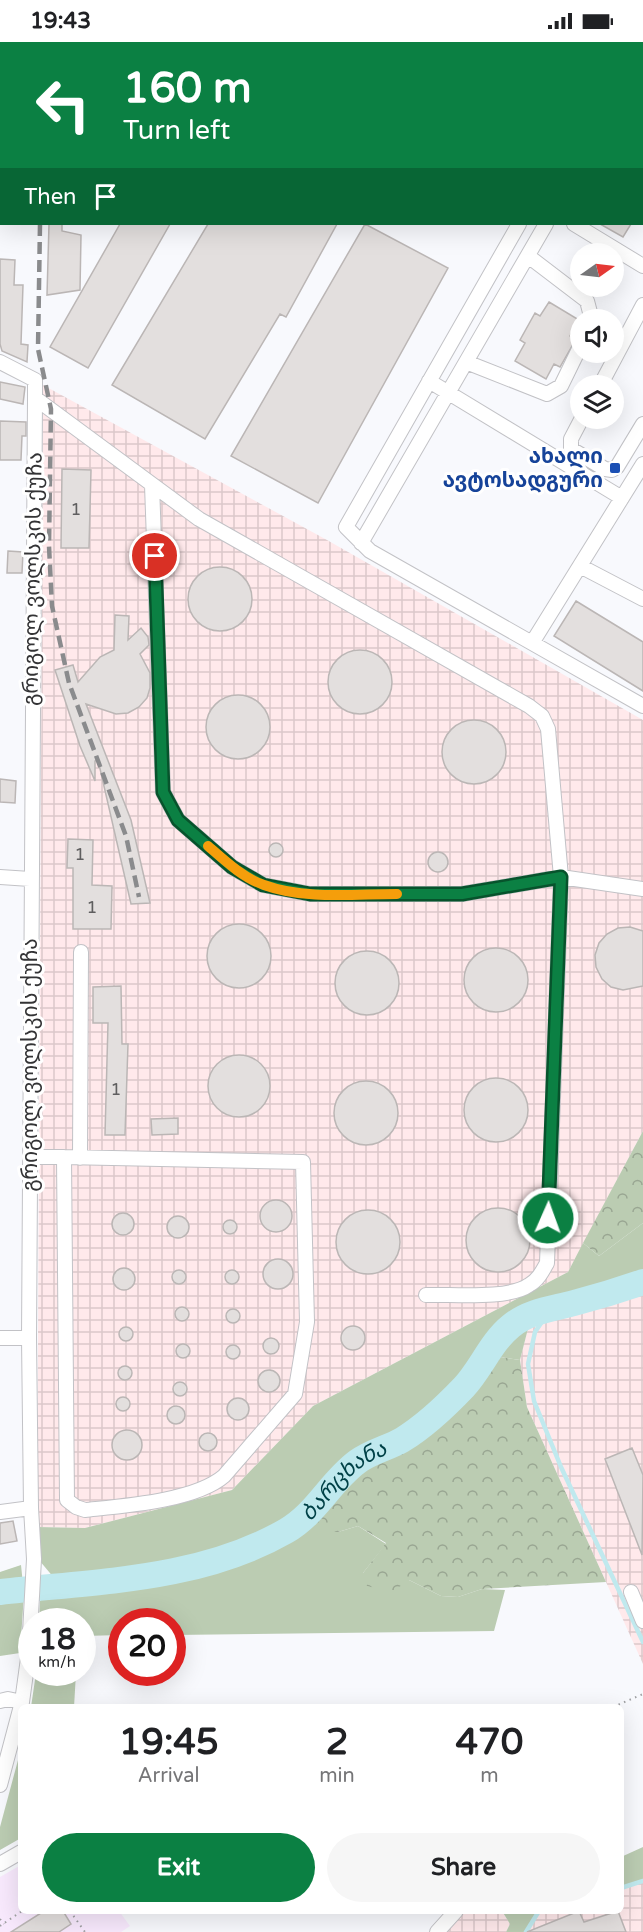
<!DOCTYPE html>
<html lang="en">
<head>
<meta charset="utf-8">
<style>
  body { margin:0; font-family:"Varela Round","Noto Sans Georgian",sans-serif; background:#f6f6f6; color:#202124; height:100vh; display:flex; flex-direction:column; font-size:22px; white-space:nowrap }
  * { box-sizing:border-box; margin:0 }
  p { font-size:20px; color:#757577 }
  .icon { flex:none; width:33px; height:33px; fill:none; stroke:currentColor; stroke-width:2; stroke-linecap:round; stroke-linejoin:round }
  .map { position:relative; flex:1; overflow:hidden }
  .sheet { position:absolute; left:18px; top:1662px; width:606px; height:210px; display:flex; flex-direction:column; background:#fff; border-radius:9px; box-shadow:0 6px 24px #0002 }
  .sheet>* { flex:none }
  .banner { position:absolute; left:0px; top:0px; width:644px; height:183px; box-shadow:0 6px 24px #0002; background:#0b8043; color:#fff; overflow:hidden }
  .needle { width:39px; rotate:76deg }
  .controls { position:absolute; left:570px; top:201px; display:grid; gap:12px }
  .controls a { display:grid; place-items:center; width:54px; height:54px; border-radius:50%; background:#fff; box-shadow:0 6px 24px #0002; font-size:30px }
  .speed { position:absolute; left:18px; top:1566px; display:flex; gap:12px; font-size:30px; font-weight:700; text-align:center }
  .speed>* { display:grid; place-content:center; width:78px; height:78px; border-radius:50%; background:#fff; box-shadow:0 6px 24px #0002; line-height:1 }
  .speed small { font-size:15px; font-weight:400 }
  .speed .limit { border:9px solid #d22; background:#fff; color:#111 }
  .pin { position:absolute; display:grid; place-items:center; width:51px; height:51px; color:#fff; margin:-26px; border:3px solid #fff; border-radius:50%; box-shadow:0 2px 6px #0007 }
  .me { position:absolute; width:66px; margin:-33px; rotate:2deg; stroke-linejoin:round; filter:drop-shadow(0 0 4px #0008) }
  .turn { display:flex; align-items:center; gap:21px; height:126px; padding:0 24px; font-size:27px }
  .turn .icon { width:78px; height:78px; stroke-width:2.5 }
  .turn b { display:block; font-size:42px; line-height:51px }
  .then { display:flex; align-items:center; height:57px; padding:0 24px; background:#0003; gap:12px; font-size:22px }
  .eta { display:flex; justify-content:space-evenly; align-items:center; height:102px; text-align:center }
  .eta b { font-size:36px; font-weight:700; line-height:42px }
  .primary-button { display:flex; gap:12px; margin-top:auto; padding:12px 24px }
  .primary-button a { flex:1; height:69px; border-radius:36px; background:#0b8043; color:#fff; font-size:24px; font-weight:700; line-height:69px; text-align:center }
  .primary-button a+a { background:#f6f6f6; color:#202124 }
  .status { display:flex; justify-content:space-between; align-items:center; height:42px; padding:0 30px; background:#fff; direction:ltr }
  .status svg { height:16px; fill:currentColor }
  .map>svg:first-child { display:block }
</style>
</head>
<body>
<div class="status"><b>19:43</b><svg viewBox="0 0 49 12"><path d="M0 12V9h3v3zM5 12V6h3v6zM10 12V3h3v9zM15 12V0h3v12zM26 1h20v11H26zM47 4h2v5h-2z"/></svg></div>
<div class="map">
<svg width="643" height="1890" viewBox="0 0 643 1890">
  <defs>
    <pattern id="industrial-grid" width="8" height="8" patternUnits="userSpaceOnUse" patternTransform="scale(1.5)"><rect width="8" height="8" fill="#ffe9eb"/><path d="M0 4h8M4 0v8" fill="none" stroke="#dbc8ca"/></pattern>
    <pattern id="forest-crowns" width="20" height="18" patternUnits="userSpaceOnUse" patternTransform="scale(1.5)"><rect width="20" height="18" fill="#bbccb2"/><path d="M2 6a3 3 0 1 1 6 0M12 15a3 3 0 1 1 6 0" fill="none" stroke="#99a692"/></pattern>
  </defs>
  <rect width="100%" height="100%" fill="#f8f9fd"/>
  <!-- industrial -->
  <path fill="url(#industrial-grid)" d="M43,343L327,498L643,678V1089L568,1230L313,1364L232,1448L85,1486L37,1485Z
    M643,1240V1622L527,1365L520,1318L532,1271L612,1251Z
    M643,1839V1890H526L539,1869H621V1846Z
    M456,1869H502L510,1882L506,1890H437Z"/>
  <!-- education -->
  <path fill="#f8e9fd" d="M21,1823V1869H119L130,1884L121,1890H0V1835Z"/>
  <!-- grass -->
  <path fill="#bbccb2" d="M643,1181V1240L612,1251L532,1271L520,1318L488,1313C449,1367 417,1390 358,1419L338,1490L358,1484L386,1502L363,1531L409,1538L441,1554L458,1555L482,1547L505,1548L494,1589L173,1593L172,1580H122L121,1593L83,1594L82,1580L39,1579L40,1559L60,1543L39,1518L37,1485L85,1486L232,1448L313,1364L568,1230L583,1201L599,1214Z
    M21,1523L24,1552L20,1611L0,1614V1530Z
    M36,1631H76L74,1665H31Z
    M21,1707V1796L0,1808V1785Z
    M643,1805V1839L621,1846V1815Z
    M502,1869H539L526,1890H506L510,1882Z"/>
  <!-- forest -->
  <path fill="url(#forest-crowns)" d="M643,1089V1181L599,1214L583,1201Z
    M488,1313L520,1318L527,1365L606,1540L482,1547L458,1555L441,1554L409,1538L392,1550L367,1544L363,1531L386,1501L358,1484L338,1490L314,1489L310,1471L331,1443L358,1419L403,1397L436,1373L466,1343Z"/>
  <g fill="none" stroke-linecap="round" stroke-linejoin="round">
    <!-- stream -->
    <path stroke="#c0e9ee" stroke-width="4.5" d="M569,1263L548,1271L535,1290L528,1322L534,1359L561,1425L643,1600
      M621,1846L643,1839
      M526,1890L539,1869"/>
    <!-- river -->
    <path stroke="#c0e9ee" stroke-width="26" id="s1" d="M0,1550C96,1539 199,1539 286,1489C316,1472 330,1440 357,1420C370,1410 388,1406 402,1398C425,1384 445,1365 464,1345C481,1327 491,1300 511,1284C529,1269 552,1267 574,1261C597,1255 620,1248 643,1240"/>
  </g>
  <!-- building -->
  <path fill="#e3dfde" stroke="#bbb6b5" stroke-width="1.5" d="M49,182H62V189L81,193L80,248L47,253Z
    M120,182H170L88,326L50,305Z
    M208,182H337L286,275L280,272L205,397L112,343Z
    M365,182L448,226L318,461L231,414Z
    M600,182H631L623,195Z
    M0,217L15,218L14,243H23L21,302L28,303L27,320L2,309L0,302Z
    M549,260L579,278L570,294L576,297L560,325L554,322L546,337L515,319L525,301L520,298L535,271L540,274Z
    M0,340L25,345L23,362L0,357Z
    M0,379L26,380V394H22L21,418H0Z
    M62,427L91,428L89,506H61Z
    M8,509L23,510L22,531H7Z
    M188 557a32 32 0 1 1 64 0a32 32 0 1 1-64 0Z
    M576,559L643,600V649L554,594Z
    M115,573L129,574L128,598L141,586L148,595L149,603L140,612L150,631V646L147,656L139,665L128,671L116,672L86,662L131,778L150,861L131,862L98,718L95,719V739L80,704L55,628L73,623L78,640L100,615L114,608Z
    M328 640a32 32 0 1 1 64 0a32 32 0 1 1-64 0Z
    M206 685a32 32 0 1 1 64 0a32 32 0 1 1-64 0Z
    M442 710a32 32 0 1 1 64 0a32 32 0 1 1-64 0Z
    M0,737L16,739L15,761L0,760Z
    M68,797L93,798L92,843L112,844L111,887H73V826H67Z
    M269 808a7 7 0 1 1 14 0a7 7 0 1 1-14 0Z
    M428 820a10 10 0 1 1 20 0a10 10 0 1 1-20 0Z
    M207 914a32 32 0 1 1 64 0a32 32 0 1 1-64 0Z
    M630,885L643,889V944L623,948L611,945L602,937L596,925L595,913L599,901L607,892L618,886Z
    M464 938a32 32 0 1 1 64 0a32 32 0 1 1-64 0Z
    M335 941a32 32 0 1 1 64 0a32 32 0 1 1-64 0Z
    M121,944L122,1002H128L125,1093H105L108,981H93V945Z
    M208 1044a31 31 0 1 1 62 0a31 31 0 1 1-62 0Z
    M464 1068a32 32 0 1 1 64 0a32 32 0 1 1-64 0Z
    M334 1071a32 32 0 1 1 64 0a32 32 0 1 1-64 0Z
    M178,1076V1092L152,1093L151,1077Z
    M260 1174a16 16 0 1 1 32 0a16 16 0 1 1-32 0Z
    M466 1198a32 32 0 1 1 64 0a32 32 0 1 1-64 0Z
    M336 1200a32 32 0 1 1 64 0a32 32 0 1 1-64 0Z
    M112 1182a11 11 0 1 1 22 0a11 11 0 1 1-22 0Z
    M167 1185a11 11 0 1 1 22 0a11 11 0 1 1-22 0Z
    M223 1185a7 7 0 1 1 14 0a7 7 0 1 1-14 0Z
    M263 1232a15 15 0 1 1 30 0a15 15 0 1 1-30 0Z
    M113 1237a11 11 0 1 1 22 0a11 11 0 1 1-22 0Z
    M225 1235a7 7 0 1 1 14 0a7 7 0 1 1-14 0Z
    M172 1235a7 7 0 1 1 14 0a7 7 0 1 1-14 0Z
    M175 1272a7 7 0 1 1 14 0a7 7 0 1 1-14 0Z
    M226 1274a7 7 0 1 1 14 0a7 7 0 1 1-14 0Z
    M341 1296a12 12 0 1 1 24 0a12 12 0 1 1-24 0Z
    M119 1292a7 7 0 1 1 14 0a7 7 0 1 1-14 0Z
    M263 1304a8 8 0 1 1 16 0a8 8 0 1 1-16 0Z
    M176 1309a7 7 0 1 1 14 0a7 7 0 1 1-14 0Z
    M226 1310a7 7 0 1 1 14 0a7 7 0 1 1-14 0Z
    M118 1331a7 7 0 1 1 14 0a7 7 0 1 1-14 0Z
    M258 1339a11 11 0 1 1 22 0a11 11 0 1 1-22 0Z
    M173 1347a7 7 0 1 1 14 0a7 7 0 1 1-14 0Z
    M116 1362a7 7 0 1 1 14 0a7 7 0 1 1-14 0Z
    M227 1367a11 11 0 1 1 22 0a11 11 0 1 1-22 0Z
    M167 1373a9 9 0 1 1 18 0a9 9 0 1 1-18 0Z
    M112 1403a15 15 0 1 1 30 0a15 15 0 1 1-30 0Z
    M199 1400a9 9 0 1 1 18 0a9 9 0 1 1-18 0Z
    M632,1406L643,1433L642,1513L605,1417Z
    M13,1479L17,1499L0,1502V1481Z
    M44,1869H63L71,1882L59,1890H11Z
    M579,1869L584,1880L618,1869L626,1890H527Z"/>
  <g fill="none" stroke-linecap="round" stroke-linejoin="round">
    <defs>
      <path id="minor" d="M389,0L390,2
        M626,2L627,0
        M642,17L643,16
        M0,57L2,58
        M519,182L346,485L370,509L643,664
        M574,182L643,224
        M528,214L587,259L592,278
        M0,320L35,338V356L29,1296L31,1466L34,1517L29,1609L22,1660L0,1743
        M466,320L547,352L561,344L580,305
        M429,339L622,456
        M600,344L643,263
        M35,356L199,477L529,664L542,674L548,687L561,835L547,1221C542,1230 538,1238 529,1243C508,1258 452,1252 426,1253
        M582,376L571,397V407L605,427L612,428L617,425L643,382
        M152,443L163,750L178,778L232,825L263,843L310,852H462L561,835L643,847
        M361,501L546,182
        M580,524L643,557
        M532,601L643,422
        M0,835L30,837
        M30,1115H64L303,1120L307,1280L295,1352L224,1434C195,1459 123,1464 85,1468L76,1465L67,1458L64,1115
        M80,1116L81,910
        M0,1296H29
        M0,1470L31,1466
        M631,1550L643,1579
        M0,1659L8,1657L22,1660
        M0,1822L21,1810
        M437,1890L456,1869"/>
    </defs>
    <!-- minor casing -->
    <use href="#minor" stroke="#c2c2c6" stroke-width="16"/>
    <!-- path -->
    <path stroke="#9e9fa2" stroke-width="2" stroke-dasharray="1.5 4.5" stroke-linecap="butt" d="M613,1665L643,1652
      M70,1869L85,1890
      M0,1877L4,1882
      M0,1884L22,1869"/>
    <!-- minor -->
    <use href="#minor" stroke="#fff" stroke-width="14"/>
    <!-- rail -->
    <path stroke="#8a8b8d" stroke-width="4.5" stroke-dasharray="12 6" stroke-linecap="butt" d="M43,2V0
      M40,182L38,307L51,367L49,504L52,564L69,641L126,794L139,855"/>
  </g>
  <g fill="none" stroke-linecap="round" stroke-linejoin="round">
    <defs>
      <path id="route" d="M155,514L163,750L178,778L232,825L263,843L310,852H462L561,835L548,1176"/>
    </defs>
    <!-- route casing -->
    <use href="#route" stroke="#07532c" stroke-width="15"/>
    <!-- route -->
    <use href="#route" stroke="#0b8043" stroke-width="10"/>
    <!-- slow -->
    <path stroke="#f59e0b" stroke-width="10" d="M208,804C224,818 243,836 264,843C305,858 354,852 397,852"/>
  </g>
  <!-- markers -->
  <rect fill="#1a4fb4" stroke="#fff" stroke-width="2" x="609" y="420" width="12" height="12" rx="3"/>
  <g text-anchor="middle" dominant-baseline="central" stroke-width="6" stroke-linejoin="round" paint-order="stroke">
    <!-- number labels -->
    <g font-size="18" fill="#5f5e5f">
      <text x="76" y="467">1</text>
      <text x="80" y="812">1</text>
      <text x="92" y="865">1</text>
      <text x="116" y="1047">1</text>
    </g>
    <!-- transit labels -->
    <g font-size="21" font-weight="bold" fill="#164399" stroke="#fff" text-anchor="end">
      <text x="603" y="414">ახალი<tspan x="603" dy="24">ავტოსადგური</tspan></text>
    </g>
    <!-- street labels -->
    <g font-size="21" fill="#333335" stroke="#fff">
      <text transform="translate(33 537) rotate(-89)">გრიგოლ ვოლსკის ქუჩა</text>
      <text transform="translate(30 1023) rotate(-90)">გრიგოლ ვოლსკის ქუჩა</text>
    </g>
    <!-- water labels -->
    <g font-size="22" font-style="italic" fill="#004147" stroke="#fff">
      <text stroke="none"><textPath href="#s1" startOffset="372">ბარცხანა</textPath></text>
    </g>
  </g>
</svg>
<div class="controls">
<a><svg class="needle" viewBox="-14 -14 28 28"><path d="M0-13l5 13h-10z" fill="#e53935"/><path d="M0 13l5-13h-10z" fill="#757577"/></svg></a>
<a><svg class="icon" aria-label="sound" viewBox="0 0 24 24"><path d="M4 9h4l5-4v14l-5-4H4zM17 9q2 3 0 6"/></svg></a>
<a><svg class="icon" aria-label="layers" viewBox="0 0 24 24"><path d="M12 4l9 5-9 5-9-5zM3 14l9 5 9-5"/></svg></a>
</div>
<div class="speed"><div>18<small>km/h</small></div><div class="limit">20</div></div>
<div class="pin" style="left:155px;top:514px;background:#d93025"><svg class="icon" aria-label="arrive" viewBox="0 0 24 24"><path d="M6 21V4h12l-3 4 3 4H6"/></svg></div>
<svg class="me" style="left:548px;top:1176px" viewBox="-20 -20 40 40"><circle r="17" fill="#0b8043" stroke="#fff" stroke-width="3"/><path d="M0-11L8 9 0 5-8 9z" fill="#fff"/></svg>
<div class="banner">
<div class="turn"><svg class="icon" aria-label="left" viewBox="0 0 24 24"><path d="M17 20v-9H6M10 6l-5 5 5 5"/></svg><div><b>160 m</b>Turn left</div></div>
<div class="then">Then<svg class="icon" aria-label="arrive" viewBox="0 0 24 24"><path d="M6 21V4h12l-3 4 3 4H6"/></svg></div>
</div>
<section class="sheet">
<div class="eta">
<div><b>19:45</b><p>Arrival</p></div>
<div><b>2</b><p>min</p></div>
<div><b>470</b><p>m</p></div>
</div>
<div class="primary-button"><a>Exit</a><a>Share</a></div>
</section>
</div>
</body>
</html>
